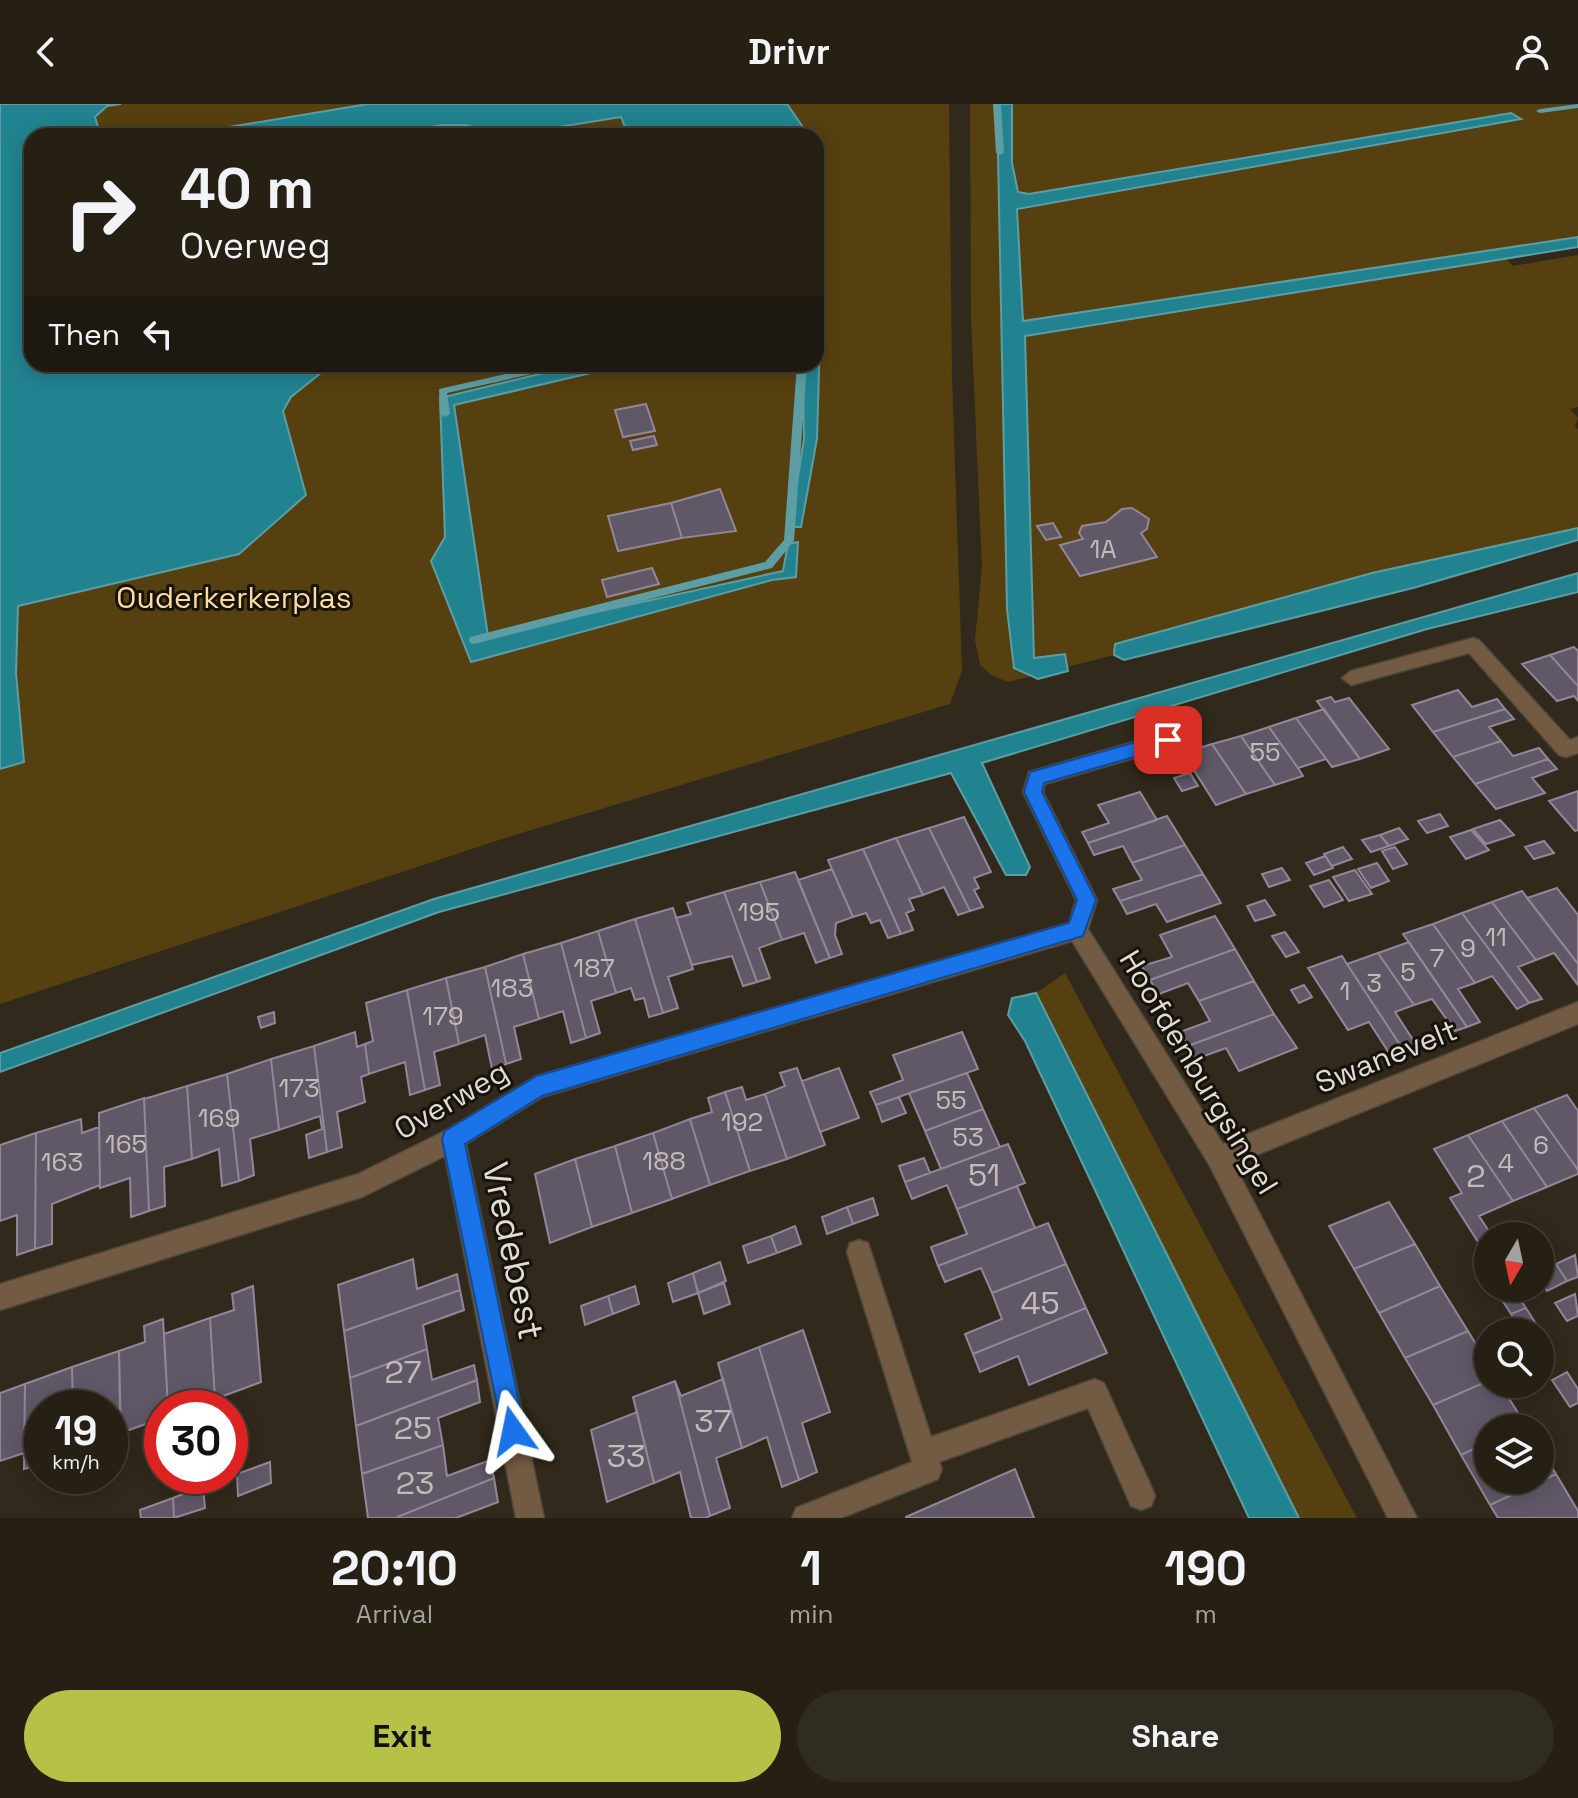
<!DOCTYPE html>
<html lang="en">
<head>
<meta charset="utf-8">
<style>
  body { margin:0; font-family:"Space Grotesk",sans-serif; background:#312c22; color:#f1f3f6; height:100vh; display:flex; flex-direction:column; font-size:30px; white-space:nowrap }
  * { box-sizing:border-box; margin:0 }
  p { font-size:26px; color:#a3a2a0 }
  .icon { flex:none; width:44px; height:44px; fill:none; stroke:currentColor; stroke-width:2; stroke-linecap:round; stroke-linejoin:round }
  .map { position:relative; height:1414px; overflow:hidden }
  .side { display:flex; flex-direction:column; background:#251f14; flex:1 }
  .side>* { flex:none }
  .guide { position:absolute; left:24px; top:24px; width:800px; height:244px; border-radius:24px; box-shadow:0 4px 20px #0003,0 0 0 2px #423d34; background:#251f14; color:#f1f3f6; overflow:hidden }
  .needle { width:52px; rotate:189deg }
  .buttons { position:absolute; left:1474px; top:1118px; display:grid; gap:16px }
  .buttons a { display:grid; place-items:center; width:80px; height:80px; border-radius:50%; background:#251f14; box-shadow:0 4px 20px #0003,0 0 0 2px #423d34; font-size:40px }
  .speed { position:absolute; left:24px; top:1286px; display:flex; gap:16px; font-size:40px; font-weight:700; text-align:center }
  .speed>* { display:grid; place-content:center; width:104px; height:104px; border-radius:50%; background:#251f14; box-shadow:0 4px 20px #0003,0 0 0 2px #423d34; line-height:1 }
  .speed small { font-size:20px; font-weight:400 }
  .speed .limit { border:12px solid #d22; background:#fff; color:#111 }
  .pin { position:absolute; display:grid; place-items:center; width:68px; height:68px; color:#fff; margin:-34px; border-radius:16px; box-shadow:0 4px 12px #0006 }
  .me { position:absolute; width:88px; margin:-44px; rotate:348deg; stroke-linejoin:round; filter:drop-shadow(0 0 6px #0008) }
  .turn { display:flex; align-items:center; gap:28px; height:168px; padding:0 24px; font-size:36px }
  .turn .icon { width:104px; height:104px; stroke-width:2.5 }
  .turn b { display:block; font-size:56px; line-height:68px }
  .then { display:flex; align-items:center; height:76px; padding:0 24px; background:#0003; gap:16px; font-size:30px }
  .eta { display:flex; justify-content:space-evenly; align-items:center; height:136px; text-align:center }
  .eta b { font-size:48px; font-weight:700; line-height:56px }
  .button { display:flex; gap:16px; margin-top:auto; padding:16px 24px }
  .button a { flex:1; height:92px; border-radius:48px; background:#b6c148; color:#111; font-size:32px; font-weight:700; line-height:92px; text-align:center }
  .button a+a { background:#312c22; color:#f1f3f6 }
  header { display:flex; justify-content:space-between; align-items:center; height:104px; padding:0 24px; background:#251f14; font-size:36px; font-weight:700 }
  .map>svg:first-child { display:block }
</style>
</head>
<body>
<header><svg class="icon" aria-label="back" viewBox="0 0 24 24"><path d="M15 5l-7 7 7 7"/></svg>Drivr<svg class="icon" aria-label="person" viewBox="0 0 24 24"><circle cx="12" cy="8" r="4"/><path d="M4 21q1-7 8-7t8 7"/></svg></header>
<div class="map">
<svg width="1578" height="1414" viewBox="0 0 1578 1414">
  <rect width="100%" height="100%" fill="#31291b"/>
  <!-- green -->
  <path fill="#574010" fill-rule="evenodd" d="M0,0H949L952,272L962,567L950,600L505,734L0,900ZM32,32H816V260H32Z
    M970,0H1578V143L1505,154L1513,162L1578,151V303L1570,305L1578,314L1575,322L1578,326V425L1372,469L1116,540L1114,551L1008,578L991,571L980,561L975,536L982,463L971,216Z
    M1065,869L1357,1414H1299L1036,889Z"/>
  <!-- water -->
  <path fill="#228390" stroke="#5c9ea4" stroke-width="2" d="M0,0H121L107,2L95,13L101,32H32V260H332L291,293L283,307L306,391L239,450L18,502L16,569L24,658L0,665Z
    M368,0H787L807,29L618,32L627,28L621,13L501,32L466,21H443L372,32H175Z
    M997,0H1012V59L1018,88L1029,90L1511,9L1521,15L1017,105L1023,217L1578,133V143L1025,232L1034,554L1065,550L1068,567L1038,575L1014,564L1007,505Z
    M821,201L817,335L801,423H790L804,335L803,260H816V202Z
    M581,260H629L454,301L488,532L783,467L788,440L798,438L796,473L772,476L471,558L431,457L445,433L440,294Z
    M1578,424V436L1413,484L1124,556L1114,551L1115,540L1372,469Z
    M1578,469V488L1427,525L982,659L1030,763L1026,771H1006L951,669L439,808L0,968V949L434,795Z
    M1036,889L1299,1414H1249L1025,937L1008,911L1012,894Z"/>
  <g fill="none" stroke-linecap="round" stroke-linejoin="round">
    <!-- stream -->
    <path fill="#5c9ea4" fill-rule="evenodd" d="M993,0H1001L1004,49L1000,51L996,49Z
      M1578,0V4L1540,9L1536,7L1540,5Z
      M550,260H568L563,263L447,289L450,310L445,313L440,310L439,285Z
      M797,260H807L794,437L772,464L474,540L470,539L469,536L470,533L474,532L765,458L784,436Z"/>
  </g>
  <!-- building -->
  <path fill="#605867" stroke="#918798" stroke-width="2" d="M646,300L655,327L623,333L615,306Z
    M654,332L657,341L633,346L630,337Z
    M720,385L736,427L682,434L671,399Z
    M671,399L682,434L618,447L608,412Z
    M1132,404L1149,415L1147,425L1141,429L1157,453L1080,472L1060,441L1083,435L1079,429L1082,422L1106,418L1122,405Z
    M1053,419L1061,433L1046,436L1037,422Z
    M652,464L659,480L607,493L602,476Z
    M1574,543L1578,547V582L1550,551Z
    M1550,551L1578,582V597L1574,592L1557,597L1522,560Z
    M1458,586L1472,603L1497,595L1505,605L1433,628L1412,601Z
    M1331,593L1335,598L1349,594L1389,645L1360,655L1317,597Z
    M1324,605L1360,655L1332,663L1296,614Z
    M1505,605L1514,615L1489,623L1501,637L1453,653L1433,628Z
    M1296,614L1326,655L1298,664L1269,623Z
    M1269,623L1298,664L1303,672L1275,681L1241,632Z
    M1241,632L1275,681L1246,690L1212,640Z
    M1501,637L1513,652L1539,644L1548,655L1475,680L1453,653Z
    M1212,640L1246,690L1216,701L1183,649Z
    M1548,655L1557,665L1532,674L1545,689L1496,705L1475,680Z
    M1190,669L1198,682L1182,687L1174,674Z
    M1578,687V726L1575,727L1549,697Z
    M1140,688L1157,716L1088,739L1082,728L1109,719L1098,701Z
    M1440,710L1448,722L1427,729L1418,717Z
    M1167,712L1185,741L1132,759L1123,742L1094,751L1088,739Z
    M964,713L991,768L974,774L979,784L974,786L983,803L970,807L929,724Z
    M1500,716L1514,731L1486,740L1473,725Z
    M929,724L970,807L958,811L944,783L923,791L896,734Z
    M1399,724L1408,735L1389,742L1380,731Z
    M1471,726L1489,746L1466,755L1450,733Z
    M1380,731L1389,742L1371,748L1362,736Z
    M896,734L923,791L909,795L914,806L906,809L913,826L901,830L863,745Z
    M1544,737L1554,749L1534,755L1525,743Z
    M1185,741L1203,770L1120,797L1113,785L1142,776L1132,759Z
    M1343,743L1352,755L1332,762L1324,750Z
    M1395,743L1407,760L1393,765L1382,747Z
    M863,745L901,830L888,834L880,816L871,819L866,809L853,813L828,756Z
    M1325,752L1333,764L1314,771L1306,759Z
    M1377,759L1389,777L1371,784L1358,765Z
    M1282,764L1290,776L1269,783L1262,770Z
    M832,765L853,813L836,819L835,831L842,850L830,854L798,776Z
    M1355,766L1372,790L1349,797L1333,773Z
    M795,768L830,854L816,859L804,829L782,836L760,778Z
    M1203,770L1221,799L1167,818L1156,800L1127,810L1120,797Z
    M1329,776L1343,796L1324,803L1310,782Z
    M760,778L782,836L759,844L770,874L757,878L724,788Z
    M1557,784L1578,811V860L1527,794Z
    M1522,787L1578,860V881L1554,849L1536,856L1492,798Z
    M724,788L757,878L743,882L732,852L692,861L676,814L691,810L687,799Z
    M1265,796L1275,811L1255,817L1247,802Z
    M1492,798L1536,856L1518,863L1542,895L1529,899L1462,809Z
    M673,804L693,865L668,873L678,904L663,909L635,815Z
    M1462,809L1529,899L1517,905L1492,872L1475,879L1433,820Z
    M1215,812L1235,845L1150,876L1142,862L1172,853L1160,831Z
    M635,815L663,909L649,913L644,894L635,896L631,884L616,889L598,827Z
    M1433,820L1475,879L1458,885L1480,918L1467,923L1403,830Z
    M598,827L616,889L591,897L600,929L586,934L561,839Z
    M1285,828L1299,848L1286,853L1272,832Z
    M1409,838L1467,923L1455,927L1432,895L1414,901L1378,849Z
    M561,839L586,934L571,939L563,907L539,915L523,850Z
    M1235,845L1254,877L1199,897L1188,879L1159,890L1150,876Z
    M1378,849L1414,901L1395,908L1417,942L1404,947L1347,860Z
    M523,850L539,915L514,923L521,955L506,960L485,863Z
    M1342,852L1347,860L1404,947L1391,952L1369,918L1348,926L1308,864Z
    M485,863L506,960L492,965L485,931L459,940L446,874Z
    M446,874L459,940L434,948L440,981L425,986L407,886Z
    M1254,877L1274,910L1188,942L1180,928L1210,917L1199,897Z
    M1304,881L1312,893L1299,899L1291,886Z
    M407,886L425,986L410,991L405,958L369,970L365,940L373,937L366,899Z
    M274,908L275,919L261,924L258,913Z
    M1274,910L1297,944L1239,967L1226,944L1196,955L1188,942Z
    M355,928L357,943L365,940L369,970L361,973L365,998L337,1008L342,1043L327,1048L314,942Z
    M962,928L978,965L876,1001L870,988L903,976L893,951Z
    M314,942L327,1048L309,1054L306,1031L322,1025L320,1012L279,1026L271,955Z
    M271,955L279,1026L250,1035L254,1071L239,1077L227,970Z
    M797,964L825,1041L787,1055L765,990L785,982L780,969Z
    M839,964L859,1014L820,1028L802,977Z
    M967,969L983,1005L925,1027L909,989Z
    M227,970L239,1077L222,1082L219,1045L192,1055L187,982Z
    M187,982L192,1055L164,1063L165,1102L149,1107L144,995Z
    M742,983L746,996L765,990L787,1055L750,1067L725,988Z
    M725,988L750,1067L710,1081L690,1015L712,1008L708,994Z
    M1567,991L1578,1007V1066L1534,1004Z
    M899,993L906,1009L882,1018L876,1001Z
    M144,994L149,1107L131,1113L130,1074L100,1084L99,1009Z
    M1534,1004L1578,1066V1070L1547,1083L1502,1017Z
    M983,1005L1000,1043L941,1065L925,1027Z
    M81,1015L82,1029L99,1023L100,1081L52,1100V1140L35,1145L36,1029Z
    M690,1015L710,1081L672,1095L653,1029Z
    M1502,1017L1547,1083L1513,1097L1468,1031Z
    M36,1029L35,1145L17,1151V1111L0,1117V1041Z
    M653,1029L672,1095L632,1109L615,1042Z
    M1468,1031L1513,1097L1479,1112L1492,1132L1480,1141L1450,1094L1462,1089L1434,1045Z
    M1008,1040L1025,1079L957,1105L947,1081L912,1095L905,1078Z
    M615,1042L632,1109L592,1123L575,1055Z
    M924,1054L930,1069L905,1078L899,1062Z
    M575,1055L592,1123L550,1139L535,1070Z
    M1017,1082L1035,1124L938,1162L931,1143L967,1130L957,1105Z
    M873,1094L878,1111L853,1120L847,1103Z
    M1389,1098L1415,1140L1354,1165L1329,1122Z
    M847,1103L853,1120L827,1130L822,1113Z
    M1048,1119L1066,1160L992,1189L981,1164L945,1178L938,1162Z
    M795,1122L801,1140L777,1149L771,1132Z
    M771,1132L777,1149L748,1159L743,1142Z
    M1415,1140L1440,1182L1379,1209L1354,1165Z
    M1575,1151L1578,1173L1567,1177L1556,1160Z
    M413,1155L417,1185L457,1170L460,1186L344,1227L338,1181Z
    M720,1158L726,1177L698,1189L693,1169Z
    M1066,1160L1086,1204L973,1250L965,1230L1002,1215L992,1189Z
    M1556,1160L1567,1177L1547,1187L1540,1176V1167Z
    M693,1169L698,1189L673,1198L668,1179Z
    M724,1179L730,1200L704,1210L698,1189Z
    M253,1182L261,1278L215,1295L210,1214L234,1206L232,1190Z
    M635,1182L639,1200L613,1210L608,1192Z
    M1440,1182L1468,1227L1405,1254L1379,1209Z
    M1512,1184L1526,1204L1511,1210L1495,1185Z
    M460,1186L464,1206L423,1221L427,1245L350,1274L344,1227Z
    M1575,1190L1578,1212L1567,1217L1555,1199Z
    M608,1192L613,1210L585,1221L581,1202Z
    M1086,1204L1107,1249L1029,1281L1018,1252L980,1268L973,1250Z
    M1526,1204L1543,1231L1522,1228L1511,1210Z
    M210,1214L215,1295L191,1304H168L164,1230Z
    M163,1215L168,1304H162V1314L121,1329L119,1247L145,1238L144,1222Z
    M803,1226L830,1308L802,1319L817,1368L799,1376L759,1243Z
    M1468,1227L1488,1260V1277L1433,1301L1405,1254Z
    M759,1243L799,1376L782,1383L767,1333L742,1344L718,1259Z
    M427,1245L432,1276L474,1261L477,1276L356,1322L350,1274Z
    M119,1247L120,1313L110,1317V1304H73L72,1263Z
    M72,1263L73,1304H42V1359L24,1365L25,1280Z
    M1567,1268L1578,1285V1299L1570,1303L1552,1276Z
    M723,1275L742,1344L716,1354L730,1404L710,1412L675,1277L681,1292Z
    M477,1276L480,1298L438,1314L443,1341L362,1370L356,1322Z
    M675,1277L710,1412L705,1414H691L680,1368L654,1379L633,1293Z
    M1488,1277V1280H1500L1525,1320L1517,1324H1488V1338L1461,1351L1433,1301Z
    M25,1280L24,1349L0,1357V1289Z
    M637,1308L654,1379L607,1398L591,1326Z
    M1488,1338V1376H1540V1345L1556,1370L1490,1401L1461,1351Z
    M443,1341L447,1372L490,1356L494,1374L395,1414H368L362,1370Z
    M270,1358L271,1379L238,1392L237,1370Z
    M1015,1365L1034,1414H906V1413Z
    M1556,1370L1578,1407V1414H1498L1490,1401Z
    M494,1374L498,1398L456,1414H395Z
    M203,1382L205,1404L174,1414L173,1394Z
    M173,1394L174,1414H141L140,1406Z"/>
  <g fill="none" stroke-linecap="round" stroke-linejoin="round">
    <defs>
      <path id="street" d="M1473,534L1479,536L1570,636L1578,633V649L1566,653L1559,651L1469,549L1351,581L1342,574L1351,567Z
        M1168,628L1175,630L1178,636L1175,642L1045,680L1043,688L1097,796L1088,825L1223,1040L1578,898V920L1234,1060L1417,1414H1388L1210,1062L1072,837L542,993L466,1040L544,1414H516L445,1052L362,1093L0,1206V1180L358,1070L445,1027L537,972L1069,819L1076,796L1023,688L1029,668Z
        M859,1136L868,1139L871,1148L931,1333L1095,1275L1104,1279L1151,1382L1155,1392L1151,1402L1141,1406L1131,1402L1088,1304L939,1358L942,1365L938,1375L841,1414H792L796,1404L912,1358L847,1148L850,1139Z"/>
    </defs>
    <!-- street casing -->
    <use href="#street" stroke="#4d4638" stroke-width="3"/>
    <!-- street -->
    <use href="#street" fill="#735a42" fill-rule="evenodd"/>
  </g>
  <!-- route -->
  <path fill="#1a73e8" stroke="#114b97" stroke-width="2" d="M1168,629L1177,636L1175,641L1044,679L1042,688L1096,796L1083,832L542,992L465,1040L525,1327L521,1335L513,1339L504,1335L442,1035L445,1027L537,972L1069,819L1077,796L1024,688L1030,668Z"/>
  <g text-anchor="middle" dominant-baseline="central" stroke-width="6" stroke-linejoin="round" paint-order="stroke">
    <!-- number labels -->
    <g font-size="26" fill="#c2bbb8">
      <text x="1103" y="445">1A</text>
      <text x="1265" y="648">55</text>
      <text x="759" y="808">195</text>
      <text x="1496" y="833">11</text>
      <text x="1468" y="844">9</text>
      <text x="1437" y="854">7</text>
      <text x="594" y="864">187</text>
      <text x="1408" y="868">5</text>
      <text x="1374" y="879">3</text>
      <text x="512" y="884">183</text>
      <text x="1345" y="887">1</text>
      <text x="443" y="912">179</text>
      <text x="299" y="984">173</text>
      <text x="951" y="996">55</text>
      <text x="219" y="1014">169</text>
      <text x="742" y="1018">192</text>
      <text x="968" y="1033">53</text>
      <text x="126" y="1040">165</text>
      <text x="1541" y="1041">6</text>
      <text x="664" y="1057">188</text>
      <text x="62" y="1058">163</text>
      <text x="1506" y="1059">4</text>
    </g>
    <!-- park labels -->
    <g font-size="30" fill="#fcdaa0" stroke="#16120c">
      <text x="234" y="493">Ouderkerkerplas</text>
    </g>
    <!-- street labels -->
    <g font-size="30" fill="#e2dcd3" stroke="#16120c">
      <text transform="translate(1386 952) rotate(-22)">Swanevelt</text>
      <text transform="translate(1199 968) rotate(59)">Hoofdenburgsingel</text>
      <text transform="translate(451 996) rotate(-30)">Overweg</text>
    </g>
    <!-- near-number labels -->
    <g font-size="32" fill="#c2bbb8">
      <text x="984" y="1071">51</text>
      <text x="1476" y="1072">2</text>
      <text x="1040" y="1199">45</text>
      <text x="403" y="1268">27</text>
      <text x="713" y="1317">37</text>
      <text x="413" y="1324">25</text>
      <text x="626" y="1352">33</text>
      <text x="415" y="1379">23</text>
    </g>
    <!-- near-street labels -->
    <g font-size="36" fill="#e2dcd3" stroke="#16120c">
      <text transform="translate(513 1147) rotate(78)">Vredebest</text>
    </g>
  </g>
</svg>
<div class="buttons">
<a><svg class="needle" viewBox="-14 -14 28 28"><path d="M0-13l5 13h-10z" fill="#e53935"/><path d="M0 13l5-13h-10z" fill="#a3a2a0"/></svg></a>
<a><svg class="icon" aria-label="search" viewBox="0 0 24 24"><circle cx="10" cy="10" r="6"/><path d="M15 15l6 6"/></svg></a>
<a><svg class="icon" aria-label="layers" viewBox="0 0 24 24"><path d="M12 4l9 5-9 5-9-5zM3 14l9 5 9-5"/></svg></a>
</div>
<div class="speed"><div>19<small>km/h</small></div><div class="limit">30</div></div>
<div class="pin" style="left:1168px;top:636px;background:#d93025"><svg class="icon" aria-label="arrive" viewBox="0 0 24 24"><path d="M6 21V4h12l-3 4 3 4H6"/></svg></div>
<svg class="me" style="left:513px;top:1327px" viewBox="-20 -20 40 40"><path d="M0-17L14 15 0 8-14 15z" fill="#1a73e8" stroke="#fff" stroke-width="4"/></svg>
<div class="guide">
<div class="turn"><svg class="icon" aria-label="right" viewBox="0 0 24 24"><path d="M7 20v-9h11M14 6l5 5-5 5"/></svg><div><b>40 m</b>Overweg</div></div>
<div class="then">Then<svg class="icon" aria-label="left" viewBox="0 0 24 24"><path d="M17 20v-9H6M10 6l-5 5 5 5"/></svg></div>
</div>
</div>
<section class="side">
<div class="eta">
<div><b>20:10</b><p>Arrival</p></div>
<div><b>1</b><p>min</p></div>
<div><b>190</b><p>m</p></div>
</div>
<div class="button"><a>Exit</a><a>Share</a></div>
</section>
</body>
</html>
